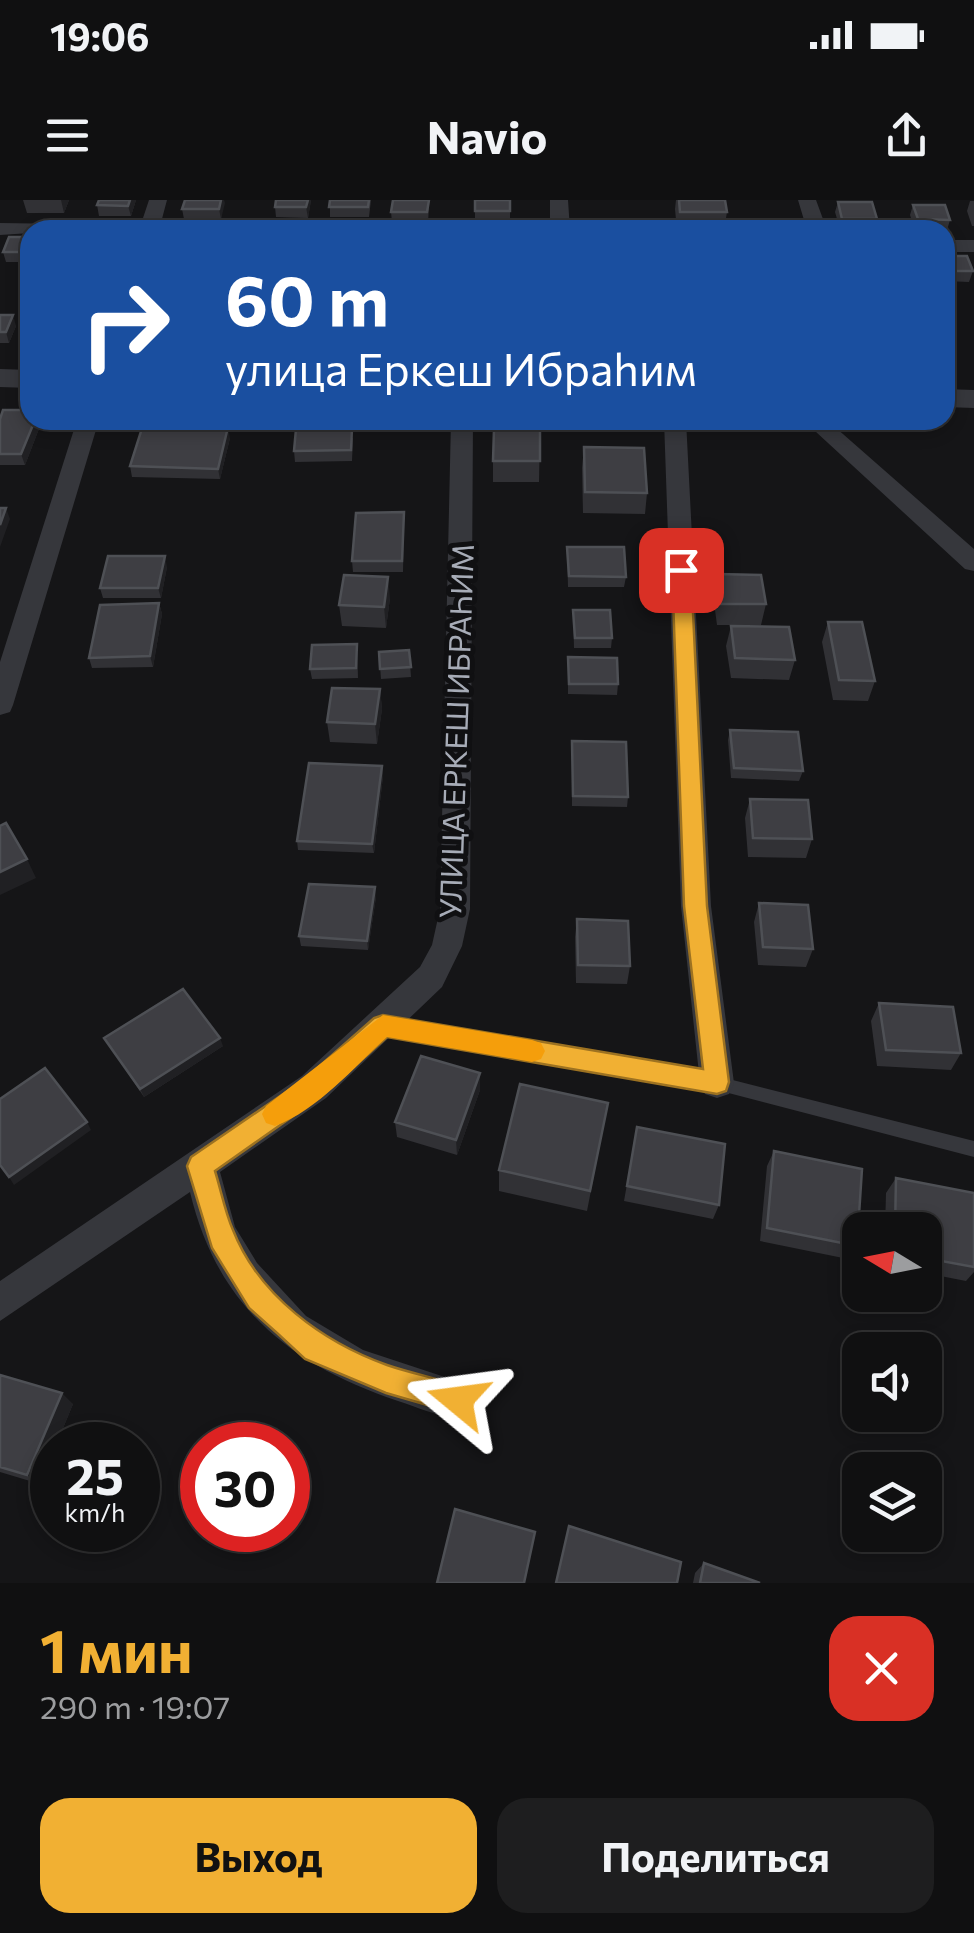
<!DOCTYPE html>
<html lang="ru">
<head>
<meta charset="utf-8">
<style>
  body { margin:0; font-family:Commissioner,sans-serif; background:#1e1e1f; color:#f1f3f6; height:100vh; display:flex; flex-direction:column; font-size:38px; white-space:nowrap }
  * { box-sizing:border-box; margin:0 }
  p { font-size:32px; color:#9c9d9f }
  .icon { flex:none; width:55px; height:55px; fill:none; stroke:currentColor; stroke-width:2; stroke-linecap:round; stroke-linejoin:round }
  .map { position:relative; height:1383px; overflow:hidden }
  .drawer { display:flex; flex-direction:column; background:#101011; flex:1 }
  .drawer>* { flex:none }
  .guide { position:absolute; left:20px; top:20px; width:935px; height:210px; border-radius:30px; box-shadow:0 5px 15px #0003,0 0 0 2px #303031; background:#1a4fa0; color:#fff; overflow:hidden }
  .needle { width:65px; rotate:280deg }
  .buttons { position:absolute; left:842px; top:1012px; display:grid; gap:20px }
  .buttons a { display:grid; place-items:center; width:100px; height:100px; border-radius:20px; background:#101011; box-shadow:0 5px 15px #0003,0 0 0 2px #303031; font-size:50px }
  .speed { position:absolute; left:30px; top:1222px; display:flex; gap:20px; font-size:50px; font-weight:700; text-align:center }
  .speed>* { display:grid; place-content:center; width:130px; height:130px; border-radius:50%; background:#101011; box-shadow:0 5px 15px #0003,0 0 0 2px #303031; line-height:1 }
  .speed small { font-size:25px; font-weight:400 }
  .speed .limit { border:15px solid #d22; background:#fff; color:#111 }
  .pin { position:absolute; display:grid; place-items:center; width:85px; height:85px; color:#fff; margin:-42px; border-radius:20px; box-shadow:0 5px 15px #0006 }
  .me { position:absolute; width:110px; margin:-55px; rotate:286deg; stroke-linejoin:round; filter:drop-shadow(0 0 8px #0008) }
  .turn { display:flex; align-items:center; gap:35px; height:210px; padding:0 40px; font-size:45px }
  .turn .icon { width:130px; height:130px; stroke-width:2.5 }
  .turn b { display:block; font-size:70px; line-height:85px }
  .round { display:grid; place-items:center; flex:none; width:105px; height:105px; border-radius:30px; background:#1e1e1f }
  .overview { display:flex; align-items:center; justify-content:space-between; height:170px; padding:0 40px }
  h1 { font-size:60px; font-weight:700; line-height:75px; color:#f1b033 }
  .button { display:flex; gap:20px; margin-top:auto; padding:20px 40px }
  .button a { flex:1; height:115px; border-radius:30px; background:#f1b033; color:#111; font-size:40px; font-weight:700; line-height:115px; text-align:center }
  .button a+a { background:#1e1e1f; color:#f1f3f6 }
  .status { display:flex; justify-content:space-between; align-items:center; height:70px; padding:0 50px; background:#101011; direction:ltr }
  .status svg { height:28px; fill:currentColor }
  header { display:flex; justify-content:space-between; align-items:center; height:130px; padding:0 40px; background:#101011; font-size:45px; font-weight:700 }
  .map>svg:first-child { display:block }
</style>
</head>
<body>
<div class="status"><b>19:06</b><svg viewBox="0 0 49 12"><path d="M0 12V9h3v3zM5 12V6h3v6zM10 12V3h3v9zM15 12V0h3v12zM26 1h20v11H26zM47 4h2v5h-2z"/></svg></div>
<header><svg class="icon" aria-label="menu" viewBox="0 0 24 24"><path d="M4 6h16M4 12h16M4 18h16"/></svg>Navio<svg class="icon" aria-label="share" viewBox="0 0 24 24"><path d="M12 15V3M7 8l5-5 5 5M5 13v7h14v-7"/></svg></header>
<div class="map">
<svg width="974" height="1383" viewBox="0 0 974 1383">
  <rect width="100%" height="100%" fill="#151517"/>
  <g fill="none" stroke-linecap="round" stroke-linejoin="round">
    <!-- service -->
    <path fill="#36373c" fill-rule="evenodd" d="M383,819L717,876L974,941V957L717,890L383,833L377,831L375,826L377,821Z"/>
    <!-- minor -->
    <path fill="#36373c" fill-rule="evenodd" d="M149,0H167L159,30H139Z
      M550,0H568L570,30H550Z
      M798,0H816L827,30H807Z
      M0,23L66,24L76,30L0,35Z
      M945,40H974V52H945Z
      M77,220H99L13,505L10,512L0,515V462Z
      M451,220H473L470,709L462,746L442,787L326,898L220,972L235,1027L257,1063L306,1116L363,1150L472,1186L477,1200L472,1214C449,1223 421,1208 398,1201C290,1165 217,1106 190,992L0,1121V1081L302,876L420,767L432,745L440,709Z
      M664,220H686L711,706L734,883L729,894L717,898L705,894L700,883L681,706Z
      M803,220H827L974,349V371L965,369Z"/>
    <!-- tertiary -->
    <path fill="#36373c" fill-rule="evenodd" d="M0,169L30,170V188L0,187Z
      M945,189L974,190V208L945,207Z"/>
  </g>
  <!-- wall -->
  <path fill="#313135" d="M23,0H69L64,13H27Z
    M136,0L131,16H99L97,5Z
    M185,0H224L221,19H184L182,9Z
    M311,0L308,18L276,17L275,7Z
    M330,0H371L369,17H330Z
    M475,0H510V22H475Z
    M676,0H725L727,12L724,30H677L675,9Z
    M970,1H974V26H972L967,11Z
    M838,2L877,19L875,30L840,29L835,12Z
    M913,5L950,20L947,30H915L910,15Z
    M429,6L428,23L392,22L391,12Z
    M30,37V62H6L3,52Z
    M945,56L973,71L969,82L945,81Z
    M0,115L16,126L9,143H0Z
    M0,219L42,221L25,265H0Z
    M540,229L539,282H493V261Z
    M230,238L220,279L132,277L130,266Z
    M353,238L352,261L295,262L294,251Z
    M584,247L647,293L645,314L583,313L582,268Z
    M404,323L403,372H353L352,361Z
    M567,347L626,377L624,387H568Z
    M167,367L161,398H103L100,388Z
    M717,374L766,404L761,425H717L713,395Z
    M390,398L386,428L342,426L339,405Z
    M159,403L162,414L153,467L92,468L89,458Z
    M573,410L612,438L611,448H574Z
    M828,422L875,481L868,501L833,500L822,442Z
    M731,426L795,460L789,480L731,478L726,446Z
    M357,444L358,478L312,479L310,469Z
    M409,450L411,477L381,479L379,452Z
    M568,457L618,484L617,495L568,494Z
    M380,489L382,509L377,544L330,542L327,522Z
    M730,530L803,571L799,581L731,578L728,540Z
    M572,541L628,597L627,607L572,606Z
    M382,566L383,576L374,653L298,650L297,641Z
    M750,599L812,639L806,658L748,657L745,618Z
    M376,697L368,750L301,746L299,736Z
    M759,703L813,749L806,767L758,765L754,722Z
    M577,719L630,766L627,784L576,783L575,737Z
    M879,803L961,853L951,870L877,866L871,821Z
    M104,838L223,846L144,897Z
    M480,890L457,955L397,937L395,922Z
    M608,903L587,1011L499,991V970Z
    M637,927L719,1005L713,1019L624,1001Z
    M774,951L857,1046L848,1059L760,1041L767,966Z
    M896,978L974,993V1072L966,1081L925,1073V1030H885L886,993Z
    M0,1175L73,1204L56,1245H52L40,1284L0,1272Z
    M704,1363L760,1383H693L695,1373Z"/>
  <!-- shaded-wall -->
  <path fill="#202023" d="M61,0H69L64,13Z
    M130,0H136L131,16L128,6Z
    M221,0H224L225,3L221,19L219,9Z
    M308,0H311L308,18L306,7Z
    M13,115L16,126L9,143L6,132Z
    M35,220L42,221L25,265L21,254Z
    M228,227L230,238L220,279L218,269Z
    M6,308L10,319L0,347V325Z
    M165,356L167,367L161,398L158,388Z
    M388,377L390,398L386,428L384,407Z
    M159,403L162,414L153,467L150,456Z
    M380,489L382,509L377,544L375,524Z
    M382,566L383,576L374,653L372,644Z
    M27,659L36,678L0,695V672Z
    M375,687L376,697L368,750L367,741Z
    M220,838L223,846L144,897L140,889Z
    M480,873V890L457,955L456,940Z
    M87,922L91,930L14,985L9,977Z
    M62,1193L73,1204L56,1245H52V1253L40,1284L27,1275Z"/>
  <!-- building -->
  <path fill="#3e3e43" stroke="#4e5055" stroke-width="2.5" d="M99,0H130L128,6L97,5Z
    M185,0H221L219,9H182Z
    M276,0H308L306,7H275Z
    M330,0H369L368,7H329Z
    M393,0H429L427,12H391Z
    M475,0H510V11H475Z
    M679,0H725L727,12H680Z
    M838,2H872L877,19H842Z
    M913,5H945L950,20L918,19Z
    M9,37H30V52H3Z
    M945,56H967L973,71H945Z
    M0,115H13L6,132H0Z
    M3,210H30V220H35L21,254H0V219Z
    M143,225L228,227L218,269L130,266Z
    M352,228L351,250L294,251L296,229Z
    M494,229H540V261H493Z
    M584,247L644,248L647,293L585,292Z
    M0,308H6L0,325Z
    M404,312L402,361H352L356,313Z
    M567,347H624L626,377L569,376Z
    M108,356H165L158,388H100Z
    M717,374L761,375L766,404H721Z
    M344,375L388,377L384,407L339,405Z
    M159,403L150,456L89,458L100,405Z
    M573,410H610L612,438H575Z
    M828,422H862L875,481L839,480Z
    M731,426L789,427L795,460L735,458Z
    M357,444L356,468L310,469L312,445Z
    M409,450L411,467L380,469L379,452Z
    M568,457L617,458L618,484H569Z
    M332,488L380,489L375,524L327,522Z
    M730,530L798,532L803,571L734,568Z
    M572,541L626,542L628,597L573,596Z
    M309,563L382,566L372,644L297,641Z
    M750,599L808,600L812,639L753,638Z
    M6,623L27,659L0,672V626Z
    M309,684L375,687L367,741L299,736Z
    M759,703L808,705L813,749L763,747Z
    M577,719L628,721L630,766L578,765Z
    M183,789L220,838L140,889L104,838Z
    M879,803L953,807L961,853L886,850Z
    M421,856L480,873L456,940L395,922Z
    M45,868L87,922L9,977L0,965V899Z
    M520,884L608,903L590,991L499,970Z
    M637,927L725,944L719,1005L627,986Z
    M774,951L862,969L857,1046L767,1028Z
    M896,978L974,993V1067L925,1058V1030H895Z
    M0,1175L62,1193L27,1275L0,1267Z
    M455,1309L535,1332L524,1383H437Z
    M569,1326L681,1362L677,1383H556Z
    M704,1363L760,1383H700Z"/>
  <!-- route -->
  <path fill="#f1b033" stroke="#9d7221" stroke-width="2.5" d="M681,363L691,370L707,706L729,882L726,891L717,894L387,837L323,895L215,971C221,990 225,1012 233,1030C259,1096 323,1142 387,1165C413,1174 442,1179 469,1189L473,1200L469,1210L458,1214L386,1193L305,1159L277,1133L249,1108L212,1048L187,966L191,957L305,879L374,818L383,815L703,869L684,706L672,370Z"/>
  <!-- slow -->
  <path fill="#f59e0b" d="M383,815L532,840L541,843L545,851L541,859L532,862L387,837C354,867 318,910 275,926L266,923L262,914L266,906Z"/>
  <g text-anchor="middle" dominant-baseline="central" stroke-width="10" stroke-linejoin="round" paint-order="stroke">
    <!-- street labels -->
    <g font-size="30" fill="#a7acb7" stroke="#101012">
      <text transform="translate(455 531) rotate(-88)">УЛИЦА ЕРКЕШ ИБРАҺИМ</text>
    </g>
  </g>
</svg>
<div class="buttons">
<a><svg class="needle" viewBox="-14 -14 28 28"><path d="M0-13l5 13h-10z" fill="#e53935"/><path d="M0 13l5-13h-10z" fill="#9c9d9f"/></svg></a>
<a><svg class="icon" aria-label="sound" viewBox="0 0 24 24"><path d="M4 9h4l5-4v14l-5-4H4zM17 9q2 3 0 6"/></svg></a>
<a><svg class="icon" aria-label="layers" viewBox="0 0 24 24"><path d="M12 4l9 5-9 5-9-5zM3 14l9 5 9-5"/></svg></a>
</div>
<div class="speed"><div>25<small>km/h</small></div><div class="limit">30</div></div>
<div class="pin" style="left:681px;top:370px;background:#d93025"><svg class="icon" aria-label="arrive" viewBox="0 0 24 24"><path d="M6 21V4h12l-3 4 3 4H6"/></svg></div>
<svg class="me" style="left:458px;top:1200px" viewBox="-20 -20 40 40"><path d="M0-17L14 15 0 8-14 15z" fill="#f1b033" stroke="#fff" stroke-width="4"/></svg>
<div class="guide">
<div class="turn"><svg class="icon" aria-label="right" viewBox="0 0 24 24"><path d="M7 20v-9h11M14 6l5 5-5 5"/></svg><div><b>60 m</b>улица Еркеш Ибраһим</div></div>
</div>
</div>
<section class="drawer">
<div class="overview"><div><h1>1 мин</h1><p>290 m · 19:07</p></div><a class="round" style="background:#d93025;color:#fff"><svg class="icon" aria-label="close" viewBox="0 0 24 24"><path d="M6 6l12 12M18 6L6 18"/></svg></a></div>
<div class="button"><a>Выход</a><a>Поделиться</a></div>
</section>
</body>
</html>
